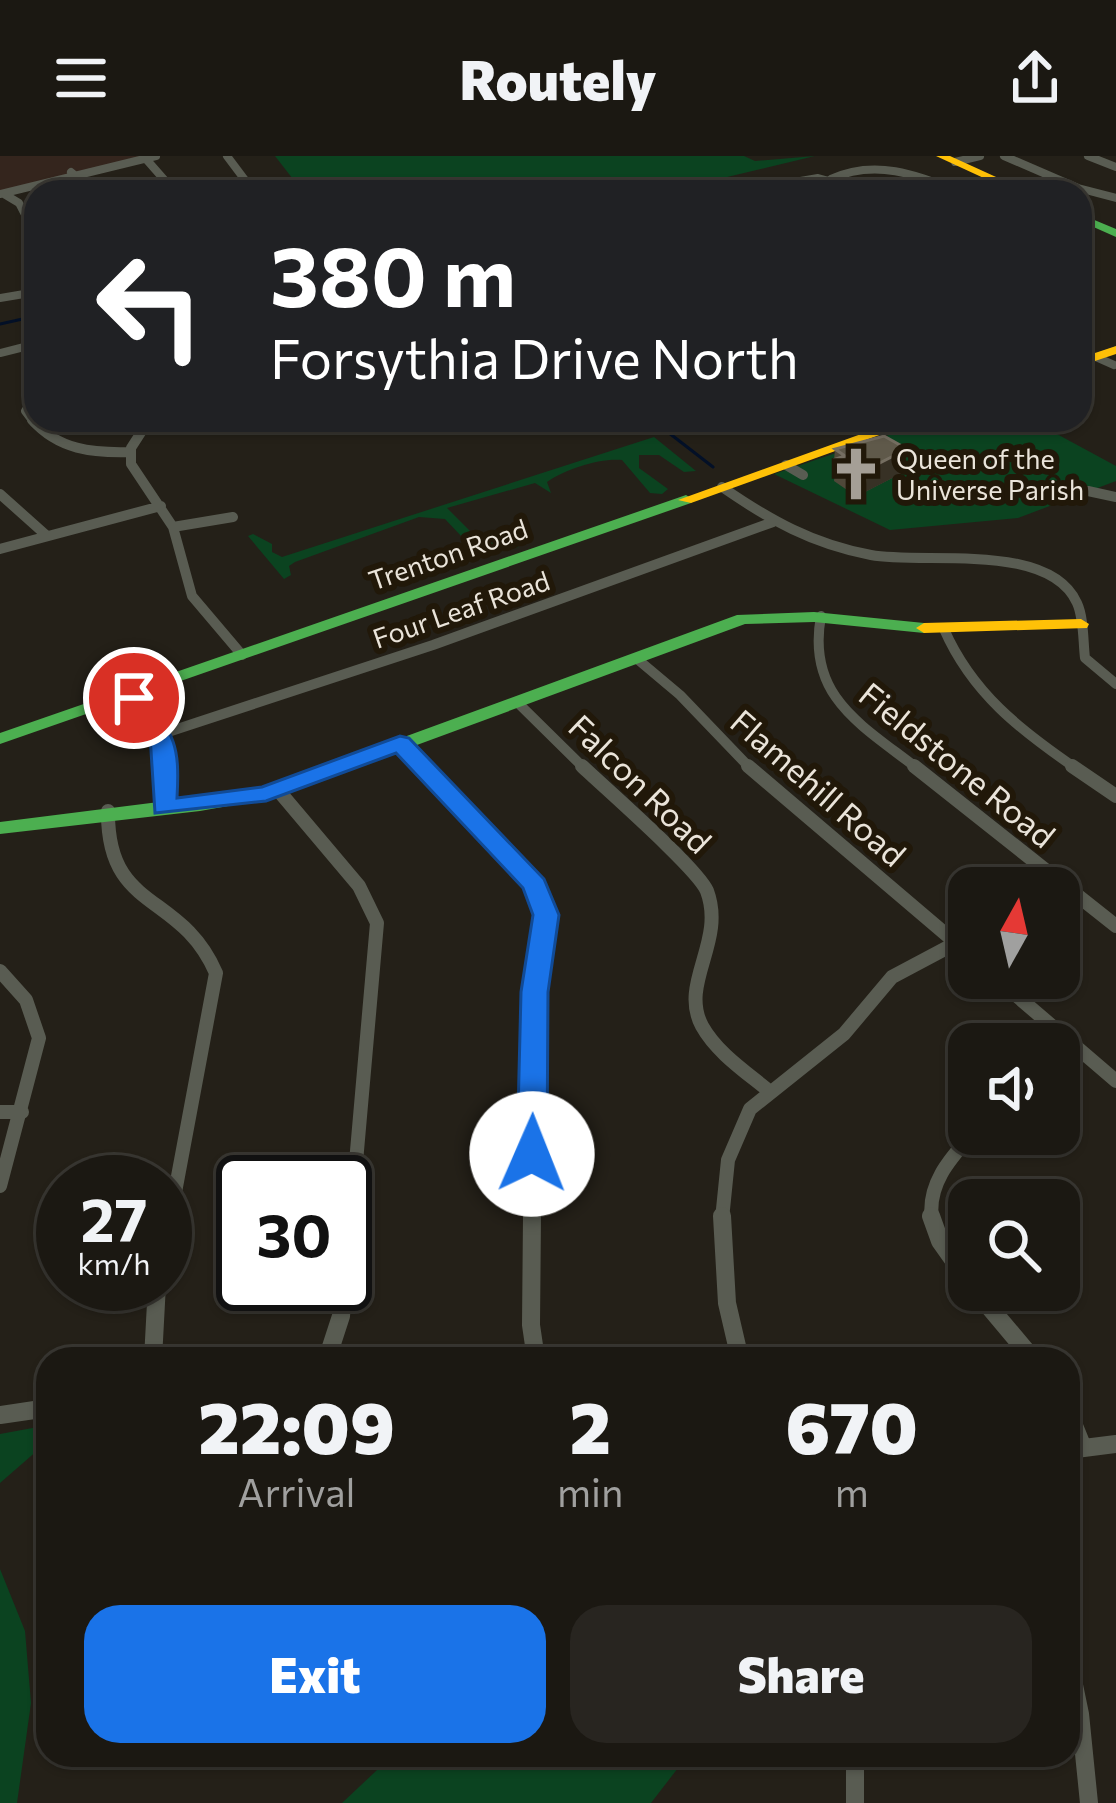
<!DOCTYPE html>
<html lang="en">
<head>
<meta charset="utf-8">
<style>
  body { margin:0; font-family:Commissioner,sans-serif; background:#282520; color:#f1f3f6; height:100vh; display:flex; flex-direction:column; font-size:45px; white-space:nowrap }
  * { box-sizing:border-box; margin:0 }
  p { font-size:39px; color:#a0a09f }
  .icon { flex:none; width:66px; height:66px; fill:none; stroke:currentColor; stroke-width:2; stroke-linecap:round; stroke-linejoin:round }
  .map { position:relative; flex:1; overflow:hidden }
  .sheet { position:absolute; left:36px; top:1191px; width:1044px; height:420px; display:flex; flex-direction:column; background:#1b1812; border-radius:36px; box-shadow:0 3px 9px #0004,0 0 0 3px #393732 }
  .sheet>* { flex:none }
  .hud { position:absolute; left:24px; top:24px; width:1068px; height:252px; border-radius:36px; box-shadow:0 3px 9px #0004,0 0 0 3px #393732; background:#202124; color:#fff; overflow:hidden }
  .needle { width:78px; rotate:8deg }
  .fabs { position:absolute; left:948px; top:711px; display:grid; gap:24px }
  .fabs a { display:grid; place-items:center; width:132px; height:132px; border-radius:24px; background:#1b1812; box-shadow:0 3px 9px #0004,0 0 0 3px #393732; font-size:60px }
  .speed { position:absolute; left:36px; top:999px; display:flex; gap:24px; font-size:60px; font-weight:700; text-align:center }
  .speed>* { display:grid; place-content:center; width:156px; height:156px; border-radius:50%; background:#1b1812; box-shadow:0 3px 9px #0004,0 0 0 3px #393732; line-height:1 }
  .speed small { font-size:30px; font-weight:400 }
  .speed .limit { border:6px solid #111; border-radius:18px; background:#fff; color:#111 }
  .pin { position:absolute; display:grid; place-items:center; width:102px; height:102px; color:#fff; margin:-51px; border:6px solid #fff; border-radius:50%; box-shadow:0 3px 12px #0007 }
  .me { position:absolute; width:132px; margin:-66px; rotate:1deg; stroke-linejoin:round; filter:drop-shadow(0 0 9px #0008) }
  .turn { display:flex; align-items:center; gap:42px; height:252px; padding:0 48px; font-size:54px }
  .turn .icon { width:156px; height:156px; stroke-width:2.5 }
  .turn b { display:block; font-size:84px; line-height:102px }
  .eta { display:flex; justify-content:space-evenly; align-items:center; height:204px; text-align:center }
  .eta b { font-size:72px; font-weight:800; line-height:84px }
  .action { display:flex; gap:24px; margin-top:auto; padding:24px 48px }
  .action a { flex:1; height:138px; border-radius:36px; background:#1a73e8; color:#fff; font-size:48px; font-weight:800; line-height:138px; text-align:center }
  .action a+a { background:#282520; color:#f1f3f6 }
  header { display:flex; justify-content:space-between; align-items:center; height:156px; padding:0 48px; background:#1b1812; font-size:54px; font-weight:800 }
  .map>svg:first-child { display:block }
</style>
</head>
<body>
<header><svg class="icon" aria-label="menu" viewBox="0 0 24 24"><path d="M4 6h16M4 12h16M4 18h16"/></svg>Routely<svg class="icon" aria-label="share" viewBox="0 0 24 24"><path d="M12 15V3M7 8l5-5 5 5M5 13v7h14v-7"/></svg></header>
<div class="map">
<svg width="1116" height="1647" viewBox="0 0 1116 1647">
  <rect width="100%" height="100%" fill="#242018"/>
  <!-- commercial -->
  <path fill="#34251d" d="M0,0H147L0,36Z"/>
  <!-- green -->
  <path fill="#0b4320" d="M275,0H744L755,5L815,0L664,36H303Z
    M933,264H1031L1116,310V325L1018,362L890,374L774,318Z
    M654,281L696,315L684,316L659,299H639V312L668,333L662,338L650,337L622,304C599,302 566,313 547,326L551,337L535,327L447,352L480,385L519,391L479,399L445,363L419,361L295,406L289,410L291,419L284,423L248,380L253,378L272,388V396L282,401Z
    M38,1271L46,1287L0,1327V1278Z
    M0,1413L25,1475L31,1547L17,1647H0Z
    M393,1599H688L651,1647H342Z"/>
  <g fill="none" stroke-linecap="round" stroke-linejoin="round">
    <!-- stream -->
    <path stroke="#031027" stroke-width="3" d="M0,168L36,160
      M683,264L669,271V277L713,311
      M659,270L668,276"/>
    <!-- street-far3 -->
    <path stroke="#595c52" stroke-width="8" d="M227,0L254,36
      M1004,0L1078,32L1116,42
      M1088,0L1116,11
      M146,3L175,36
      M955,6L980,0
      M71,16L95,36
      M831,23C874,3 917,18 958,36
      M737,36L818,22L869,36
      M0,38L156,0
      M4,38L19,47L36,80
      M0,142L36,136
      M0,197L36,188
      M1096,201L1114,209
      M34,267L25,255L36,236
      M204,267L218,264"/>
    <!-- street-far2 -->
    <path stroke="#595c52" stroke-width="10" d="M32,264C59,294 92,297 130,296
      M149,264L131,292V308L173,371L192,440L242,499
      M143,272H180L218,264
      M786,309L803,319
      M722,331C770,364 812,388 871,399C924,409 1049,385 1077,447C1084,462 1083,486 1085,502L1116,528
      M1088,335L1116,341
      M0,338L47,380
      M173,371L233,361
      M0,393L161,350
      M821,460C806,541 862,569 918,613
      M944,473C972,537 1020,574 1077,613
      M636,502L680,539L751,613
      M130,538L158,578L166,613
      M518,547L585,613
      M162,578L433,489L773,366
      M400,588L423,613"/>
    <!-- street-far1 -->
    <path stroke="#595c52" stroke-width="14" d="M421,610L534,729L546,759L535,836L532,1063
      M582,610C605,632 698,713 707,735C726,786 679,827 702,870C717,897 746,916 769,935
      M748,610L969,798
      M914,610L1116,770
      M1072,610L1116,640
      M278,634L359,730L377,767L351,1063
      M164,651L166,610
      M108,655C107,757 180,734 216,817L170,1063
      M0,815L26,844L39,882L0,1030
      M996,822L1116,925
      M1059,910L1084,898
      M0,956H22
      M722,1063L728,1004L750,953L844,878L892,821L956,787
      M932,1063C927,1028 950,1003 972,978"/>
    <!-- street -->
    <path stroke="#595c52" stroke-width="18" d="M532,1060L531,1169L536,1203
      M722,1060L727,1147L740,1203
      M931,1060L940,1085L969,1126
      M165,1089L171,1060
      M345,1120L351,1060
      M975,1134L1033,1203
      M153,1203L157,1128
      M327,1203L341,1160L344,1128
      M1068,1255L1083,1292
      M0,1259L48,1252
      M1068,1294L1116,1288
      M1068,1500L1080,1558L1089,1647
      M855,1599V1647"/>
    <!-- fast -->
    <path fill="#4caf50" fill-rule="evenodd" d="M1080,58L1116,73V81L1080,65Z
      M686,339L694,344L691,347L0,588V577Z
      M814,456L924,467L932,472L924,477L814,466L745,468L273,642L200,655L0,678V666L262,633L737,459Z"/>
    <!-- slow -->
    <path fill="#ffc107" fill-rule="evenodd" d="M936,0H950L1029,36H1014Z
      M1116,190V198L1080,210V202Z
      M900,264H921L691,347L678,344Z
      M1081,463L1089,468L1087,472L924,477L916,472L924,467Z"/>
  </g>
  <!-- wall -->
  <path fill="#4f4839" d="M835,293H907L904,316L865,336L847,334L834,325L835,317L833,315Z"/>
  <!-- shaded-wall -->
  <path fill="#373125" d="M907,293L904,316L865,336L868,313Z"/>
  <!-- building -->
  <path fill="#5f594a" stroke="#756e61" stroke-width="3" d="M884,280L907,293L868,313L850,312L836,303L845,300L835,293Z"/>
  <!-- route -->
  <path fill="#1a73e8" stroke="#114b97" stroke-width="3" d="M134,536L142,538C175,579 180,589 177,642L262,631L400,580L409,582L544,723L559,759L548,836L547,998L543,1007H522L517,998L521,836L533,759L523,732L396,597L266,645L155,657L150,579L123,542Z"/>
  <!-- icons -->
  <defs>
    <symbol id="church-bare" viewBox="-9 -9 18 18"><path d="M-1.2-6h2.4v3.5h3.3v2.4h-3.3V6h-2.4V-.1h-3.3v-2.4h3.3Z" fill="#a59f96" stroke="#211809" stroke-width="2.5" paint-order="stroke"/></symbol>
  </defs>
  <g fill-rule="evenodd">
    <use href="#church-bare" x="818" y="280" width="76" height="76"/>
  </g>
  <g text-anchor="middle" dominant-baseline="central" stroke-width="12" stroke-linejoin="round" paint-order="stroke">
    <!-- far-poi labels -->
    <g font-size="27" fill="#eae4da" stroke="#211809" text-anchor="start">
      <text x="896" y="302">Queen of the<tspan x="896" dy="31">Universe Parish</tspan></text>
    </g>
    <!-- far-street labels -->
    <g font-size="27" fill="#eae4da" stroke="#211809">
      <text transform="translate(448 398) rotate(-19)">Trenton Road</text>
      <text transform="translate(461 453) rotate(-19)">Four Leaf Road</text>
    </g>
    <!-- street labels -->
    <g font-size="33" fill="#eae4da" stroke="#211809">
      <text transform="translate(958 608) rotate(39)">Fieldstone Road</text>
      <text transform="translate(641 627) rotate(44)">Falcon Road</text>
      <text transform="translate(819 631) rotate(41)">Flamehill Road</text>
    </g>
  </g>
</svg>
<div class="fabs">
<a><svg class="needle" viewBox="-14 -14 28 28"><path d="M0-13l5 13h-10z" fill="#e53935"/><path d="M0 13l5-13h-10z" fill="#a0a09f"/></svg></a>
<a><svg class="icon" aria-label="sound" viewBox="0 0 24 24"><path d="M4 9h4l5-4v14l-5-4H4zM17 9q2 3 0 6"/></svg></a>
<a><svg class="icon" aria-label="search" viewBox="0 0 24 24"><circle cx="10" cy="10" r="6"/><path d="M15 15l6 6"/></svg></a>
</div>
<div class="speed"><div>27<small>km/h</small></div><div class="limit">30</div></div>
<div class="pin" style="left:134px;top:542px;background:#d93025"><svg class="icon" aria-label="arrive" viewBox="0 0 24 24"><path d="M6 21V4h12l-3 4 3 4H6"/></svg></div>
<svg class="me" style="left:532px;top:998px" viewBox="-20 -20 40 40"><circle r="19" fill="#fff"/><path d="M0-13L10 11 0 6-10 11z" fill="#1a73e8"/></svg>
<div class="hud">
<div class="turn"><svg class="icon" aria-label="left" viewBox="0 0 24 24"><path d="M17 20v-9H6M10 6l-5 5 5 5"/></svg><div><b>380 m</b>Forsythia Drive North</div></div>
</div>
<section class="sheet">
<div class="eta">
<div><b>22:09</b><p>Arrival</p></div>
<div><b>2</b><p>min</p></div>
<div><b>670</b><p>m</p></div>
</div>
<div class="action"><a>Exit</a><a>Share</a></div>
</section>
</div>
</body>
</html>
